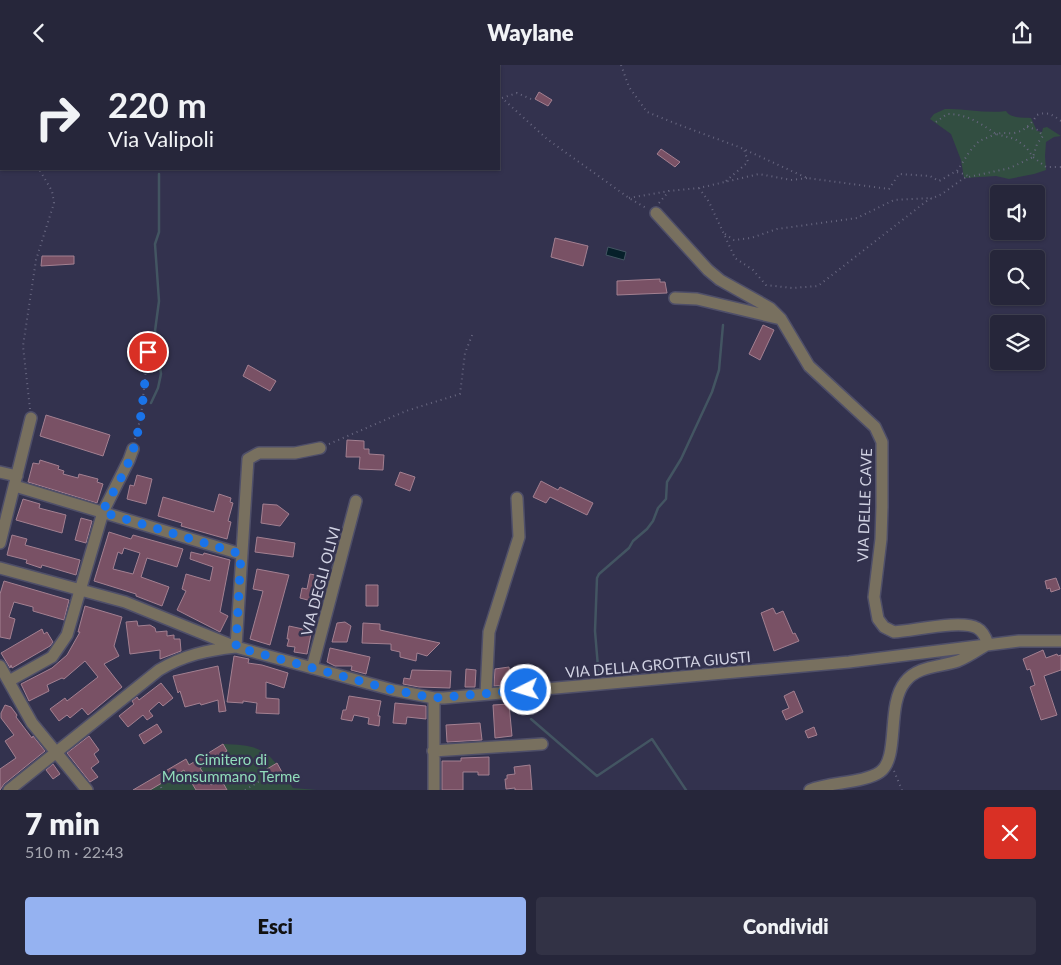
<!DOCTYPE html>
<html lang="it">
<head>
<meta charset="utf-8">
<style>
  body { margin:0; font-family:Lato,sans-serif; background:#323245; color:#f1f3f6; height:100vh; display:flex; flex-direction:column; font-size:19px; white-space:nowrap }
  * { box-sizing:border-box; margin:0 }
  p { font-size:16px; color:#a4a5af }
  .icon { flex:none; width:28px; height:28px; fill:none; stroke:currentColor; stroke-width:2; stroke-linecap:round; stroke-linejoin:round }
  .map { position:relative; height:725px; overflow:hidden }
  .panel { display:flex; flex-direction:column; background:#26263a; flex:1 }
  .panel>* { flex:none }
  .top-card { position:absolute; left:0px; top:0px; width:500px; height:105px; box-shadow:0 1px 4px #0004,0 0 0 1px #424354; background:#26263a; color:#f1f3f6; overflow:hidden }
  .buttons { position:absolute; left:990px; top:120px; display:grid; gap:10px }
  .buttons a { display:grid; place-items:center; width:55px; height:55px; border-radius:5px; background:#26263a; box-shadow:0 1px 4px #0004,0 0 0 1px #424354; font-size:25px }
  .pin { position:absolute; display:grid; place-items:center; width:42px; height:42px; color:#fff; margin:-21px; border:2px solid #fff; border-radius:50%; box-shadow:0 1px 5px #0007 }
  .me { position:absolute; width:55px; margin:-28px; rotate:265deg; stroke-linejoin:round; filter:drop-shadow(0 0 4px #0008) }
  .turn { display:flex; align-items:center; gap:18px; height:105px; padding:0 25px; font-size:22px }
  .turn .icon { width:65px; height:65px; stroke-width:2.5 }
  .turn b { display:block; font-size:35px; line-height:42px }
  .round { display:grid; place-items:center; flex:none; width:52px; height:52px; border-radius:5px; background:#323245 }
  .headline { display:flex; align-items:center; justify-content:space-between; height:85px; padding:0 25px }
  h1 { font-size:30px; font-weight:800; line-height:38px }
  .button { display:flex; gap:10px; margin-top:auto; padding:10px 25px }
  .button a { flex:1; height:58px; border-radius:5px; background:#95b2f1; color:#111; font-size:20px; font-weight:800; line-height:58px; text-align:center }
  .button a+a { background:#323245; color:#f1f3f6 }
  header { display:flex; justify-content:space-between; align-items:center; height:65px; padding:0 25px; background:#26263a; font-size:22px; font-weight:800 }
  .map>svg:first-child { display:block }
</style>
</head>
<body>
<header><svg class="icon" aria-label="back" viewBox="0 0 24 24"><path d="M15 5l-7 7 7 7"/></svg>Waylane<svg class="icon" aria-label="share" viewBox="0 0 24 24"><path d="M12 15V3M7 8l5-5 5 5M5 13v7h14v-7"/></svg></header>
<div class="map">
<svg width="1061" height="725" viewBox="0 0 1061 725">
  <rect width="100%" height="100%" fill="#33324e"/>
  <!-- green -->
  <path fill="#324e41" d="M945,44C965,43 985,49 1006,46C1011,54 1023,52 1031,53L1037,66L1042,67L1043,63L1047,62L1061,71L1054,72L1046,77L1045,91L1046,105L1034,109L1009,114L996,111L964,113L961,95L951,69L930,54L934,49Z
    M223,679C268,680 270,689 293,723L317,725H133L186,694L190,699Z"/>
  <!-- water -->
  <path fill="#06202a" stroke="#435562" d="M608,182L626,187L624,195L606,190Z"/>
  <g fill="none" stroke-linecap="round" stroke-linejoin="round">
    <!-- stream -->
    <path stroke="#435562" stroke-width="2.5" d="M151,338L158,323L161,309L155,266L159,236L155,179L159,167V109
      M599,614L595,566L597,513L599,509L629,483L633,476L647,464L653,456L658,443L666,434L667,417L681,394L712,327L719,305L723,260
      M531,654L597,711L652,674L686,725"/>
  </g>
  <!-- building -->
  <path fill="#795165" stroke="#a38091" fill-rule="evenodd" d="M539,27L552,35L548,41L535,34Z
    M661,84L680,97L675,102L657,89Z
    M555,173L588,181L583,201L551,192Z
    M42,191H74V199L41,201Z
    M660,214V217H665L667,228L617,230V216Z
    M763,260L774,265L760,295L749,289Z
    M248,300L276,316L270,326L243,311Z
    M46,350L110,370L103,391L40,371Z
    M347,375L364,376V384H369V389L384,390L383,405L359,404L360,392H346Z
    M40,395L59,401L58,404L64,406L63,409L78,413L79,409L98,414L97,417L103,419L97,438L28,417L33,398L39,399Z
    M400,407L415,412L410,426L395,420Z
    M137,410L152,414L146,439L127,434L130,420L134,421Z
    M541,416L558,425L560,422L593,438L587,450L550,432L546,438L533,432Z
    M219,429L231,433L230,437L233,438L228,456L231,457L227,474L181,461L182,458L158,451L163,432L214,447Z
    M23,434L40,439L39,443L66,450L62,468L16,455Z
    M263,439L277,440L289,449L280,461L261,458Z
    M81,453L92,456L86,478L75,475Z
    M109,467L131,474L133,470L183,484L177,502L147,493L141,512L169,522L162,541L136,531V529L94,516ZM124,483L140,488L133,509L113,504L118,487L122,489Z
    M12,470L27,474L25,480L80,495L76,510L42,500L41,503L26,498L27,495L7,490Z
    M257,472L295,478L293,492L255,487Z
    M191,487L203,490L204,488L230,495L220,547L228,551L220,567L177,545L186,526L182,524L186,509L210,516L213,502L190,494Z
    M257,504L289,510L270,580L250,574L263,526L253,524Z
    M310,509L325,512L319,538L300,533L302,523L307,524Z
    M1056,513L1060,524L1051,527L1050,523L1047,524L1045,516Z
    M4,516L69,535L64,555L33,546V542L14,537L9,552L15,554L10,574L0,572V529Z
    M366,520H378V541H366Z
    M85,541L122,552L114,581L119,591L104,599L122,622L88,650L82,643L70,653L67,650L59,656L50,644L65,633L67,636L98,612L85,596L64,614L62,613L47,620L49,626L29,636L21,619L52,603L67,590L80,567H78Z
    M773,543L776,549L783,546L793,569L795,568L799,576L774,586L761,548Z
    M137,556L138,561L150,560L155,563L156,567L167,566V571L174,570V574H180L181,586L160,594V585L130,589L126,557Z
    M345,557L351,561L347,577H332L337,558Z
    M363,558L380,559V565L440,578L427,591L417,588L416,596L400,592V587L391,585V579L362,578Z
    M289,561L303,564L302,567L311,569L307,589L294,587L295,582L287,581L289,574H287Z
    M42,564L44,569L47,567L53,577L50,581L12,603L11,600L10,603L1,588Z
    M330,583L370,592L366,609L351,605L352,601H335L327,597Z
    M1043,585L1046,593L1057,589L1058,591L1061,590V605L1044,611L1057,650L1041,655L1030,622L1035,620L1030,604L1027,605L1023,594Z
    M234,591L249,594L248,598L262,600L288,608L284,623L266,617V633L279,634V649L256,648L257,638L243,636V638L227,637Z
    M218,601L226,646L219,647L218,635L201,640L200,638L185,642L180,626L178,628L173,611Z
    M509,602L511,619L494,621L495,604Z
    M466,604L476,605L475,622H465Z
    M412,605L451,606L450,623L419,622L403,619L404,613L410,614Z
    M161,618L173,633L163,641L159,637L149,646L153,651L147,655L143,650L128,662L119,651L134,639L132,636L137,632L139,635Z
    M794,626L803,647L786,655L782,646L789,643L784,631Z
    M349,631L381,636L378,651H380L379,661L368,659L369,653L354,650L352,656L341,654L343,645H346Z
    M395,638L426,641V654L407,652L406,659L393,658Z
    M509,639L512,671L495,673L493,640Z
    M5,640L11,642L17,650L16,652L32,673L33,671L45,686L4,719L0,725V704L16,693L5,676L14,670L1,653V648Z
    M480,658L482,675L447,677L446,660Z
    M157,659L162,667L144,679L139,670Z
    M814,662L817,670L808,673L805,666Z
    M89,671L99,685L94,689L99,697L91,703L98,712L90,717L67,688Z
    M223,679L227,686L200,703L211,720L221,714L227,725H196L184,705L150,725H133L186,694L189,700Z
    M489,692V710H478V707H463V725H442V696H461V693Z
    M277,698L283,709L269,717L262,707Z
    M53,699L60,709L53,714L46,705Z
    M530,700L532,725H515V723L506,724L505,714H507V710L515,709L514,702Z"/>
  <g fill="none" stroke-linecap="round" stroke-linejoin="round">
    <defs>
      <path id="minor" d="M656,148L708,205L720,215L770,243L781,254L809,301L875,362L882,377V442L881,474L874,532L878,554L884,562L894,567C914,566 961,554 977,563C983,566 986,573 988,579C978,585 968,592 958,596C940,602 917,601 905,617C886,640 900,693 880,707C864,718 830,717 810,725
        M675,233L697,234L781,254
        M0,407L17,411
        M15,421L241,489
        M0,478L31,353
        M0,503L125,537L236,582L248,394L259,388H295L320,383
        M0,601L32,658L87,725
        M312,603L356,436
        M9,616L52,592L67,570L103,447L129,395L133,384
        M486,629L489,567L519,472L517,433
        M434,633V725
        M433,686L542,679
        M9,725L159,605C184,590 208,585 236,582L393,625L434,633H444L849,597L1019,576H1061"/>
    </defs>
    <!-- minor casing -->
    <use href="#minor" stroke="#4f4f69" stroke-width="14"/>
    <!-- path -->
    <path stroke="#686780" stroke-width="2" stroke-dasharray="1 4" stroke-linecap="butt" d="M56,0V1
      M455,0L460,1
      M621,0L629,22L647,47L682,61L739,82L807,113L889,124L899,109L930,111L939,116C955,108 952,103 970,112
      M484,1L485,0
      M531,34L517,28L502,33L547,74L629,133L648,144
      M1061,56C1053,50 1047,46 1037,50C1032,58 1025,66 1014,68C1008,69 1003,67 996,69L1015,74L1026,82L1033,92L1046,102H1061
      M936,57L947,49C967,49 980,58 996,69
      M1027,62L1038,65L1043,71L1037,79L1033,92
      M0,102H1
      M957,106L970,86L979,76L996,69
      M726,116L748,97L744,84
      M699,123L709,137L735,193L753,205L766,220L792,223L818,221L928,135L942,129L964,113L1010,103L1033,92
      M629,133L669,126
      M659,138L669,126L699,123L759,109L791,115L808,113
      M725,169L734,175L751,173L777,164L857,153L894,135L932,133
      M30,344L23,281L36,195L54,138L52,126L39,104
      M135,374L141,351L148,287L146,281L139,279
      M329,379L406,346L460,329L465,288L473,268
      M894,706L902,725
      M161,722L162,725
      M245,725L263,714"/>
    <!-- minor -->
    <use href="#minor" stroke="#78705f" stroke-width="11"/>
  </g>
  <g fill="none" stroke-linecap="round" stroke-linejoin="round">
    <!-- route -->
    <path stroke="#1a73e8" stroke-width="9" stroke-dasharray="0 16.2" d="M148,287C144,319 143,354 133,385C126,407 113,427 102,447L241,489L236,582L393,625L434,633L526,625"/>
  </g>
  <g text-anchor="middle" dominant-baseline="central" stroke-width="5" stroke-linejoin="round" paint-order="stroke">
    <!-- street labels -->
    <g font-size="15" fill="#d1d2e3" stroke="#33324e">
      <text transform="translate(864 440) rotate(-88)">VIA DELLE CAVE</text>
      <text transform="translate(320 516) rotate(-75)">VIA DEGLI OLIVI</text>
      <text transform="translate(658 599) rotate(-5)">VIA DELLA GROTTA GIUSTI</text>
    </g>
    <!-- park labels -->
    <g font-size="15" fill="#91ddbb" stroke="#33324e">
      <text x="231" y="694">Cimitero di<tspan x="231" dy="17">Monsummano Terme</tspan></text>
    </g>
  </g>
</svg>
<div class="buttons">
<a><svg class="icon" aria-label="sound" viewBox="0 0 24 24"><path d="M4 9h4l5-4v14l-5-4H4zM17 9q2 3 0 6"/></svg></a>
<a><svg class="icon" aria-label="search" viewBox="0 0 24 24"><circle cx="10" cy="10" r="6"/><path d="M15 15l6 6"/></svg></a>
<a><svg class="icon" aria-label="layers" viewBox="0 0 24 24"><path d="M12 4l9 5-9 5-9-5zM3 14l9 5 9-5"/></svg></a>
</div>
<div class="pin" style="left:148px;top:287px;background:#d93025"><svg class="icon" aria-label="arrive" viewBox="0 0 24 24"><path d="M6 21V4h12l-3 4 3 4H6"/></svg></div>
<svg class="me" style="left:526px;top:625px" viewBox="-20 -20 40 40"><circle r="17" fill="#1a73e8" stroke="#fff" stroke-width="3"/><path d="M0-11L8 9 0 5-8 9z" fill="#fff"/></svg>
<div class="top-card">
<div class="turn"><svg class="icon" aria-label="right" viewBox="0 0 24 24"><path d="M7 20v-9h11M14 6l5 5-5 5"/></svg><div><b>220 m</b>Via Valipoli</div></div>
</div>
</div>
<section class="panel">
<div class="headline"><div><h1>7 min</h1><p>510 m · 22:43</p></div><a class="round" style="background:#d93025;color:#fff"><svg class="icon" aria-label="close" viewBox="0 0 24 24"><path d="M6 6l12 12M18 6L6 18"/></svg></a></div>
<div class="button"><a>Esci</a><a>Condividi</a></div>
</section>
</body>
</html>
